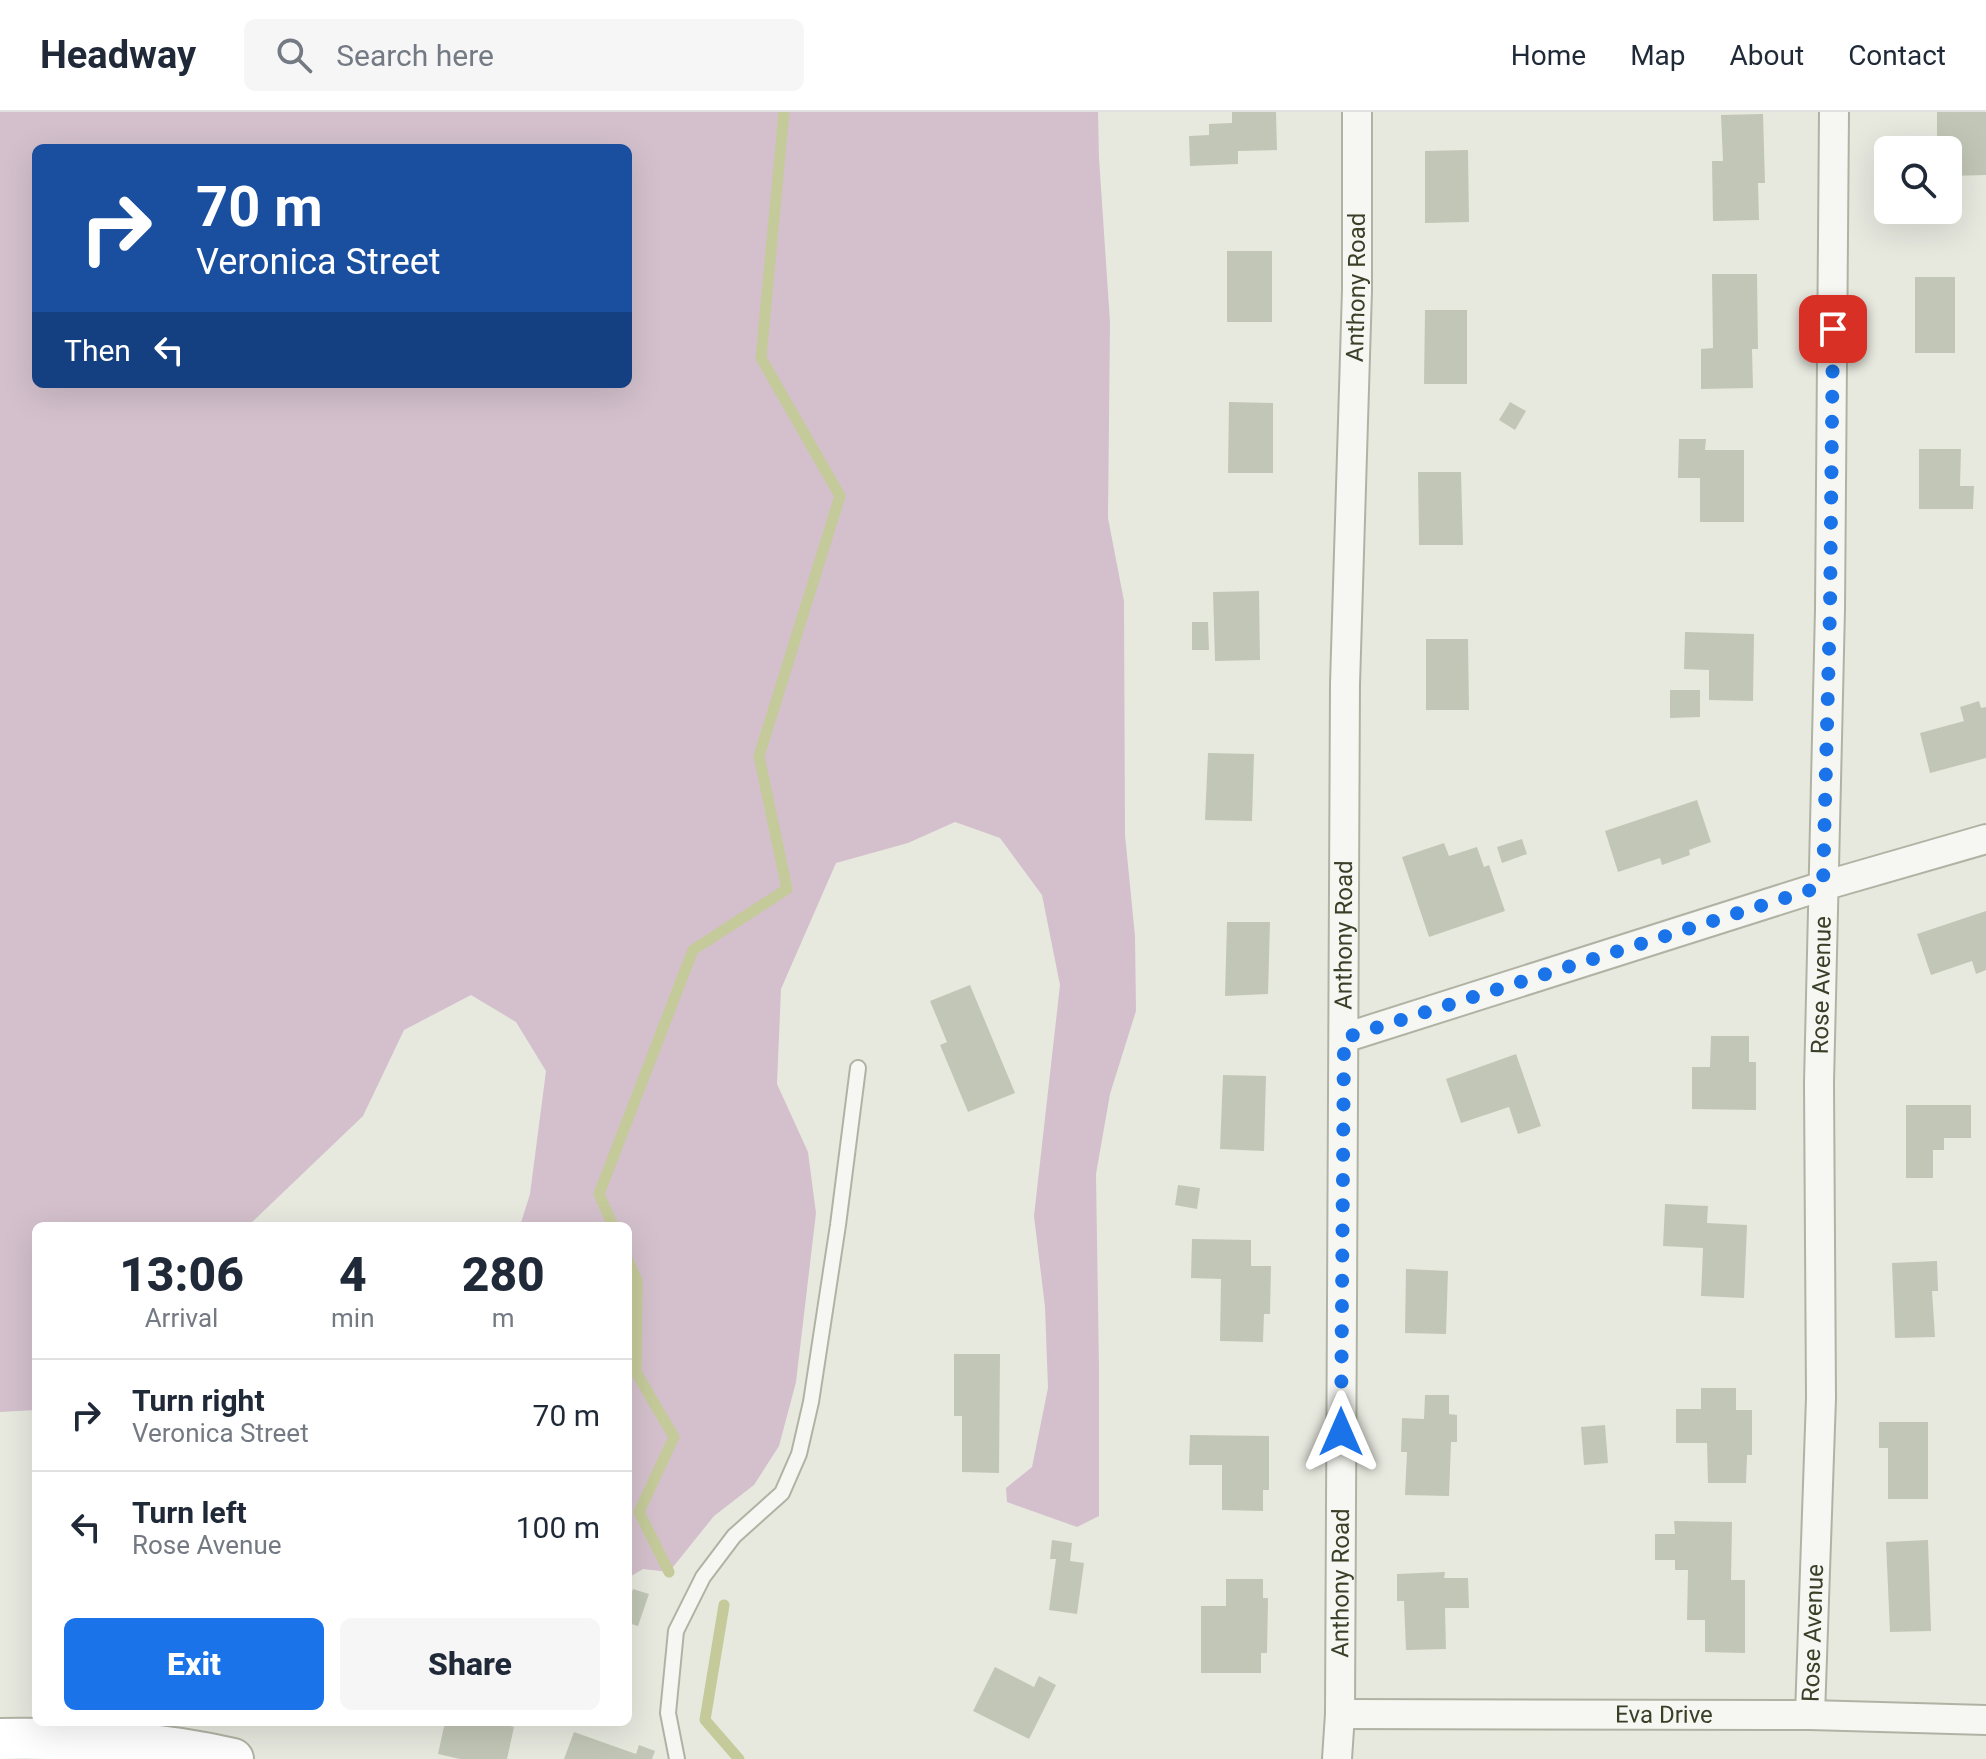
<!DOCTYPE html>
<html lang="en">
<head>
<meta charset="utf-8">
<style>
  body { margin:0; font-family:Roboto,sans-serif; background:#f6f6f7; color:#1f2937; height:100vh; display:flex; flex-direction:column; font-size:30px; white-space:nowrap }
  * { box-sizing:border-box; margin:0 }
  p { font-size:26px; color:#747a83 }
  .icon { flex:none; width:44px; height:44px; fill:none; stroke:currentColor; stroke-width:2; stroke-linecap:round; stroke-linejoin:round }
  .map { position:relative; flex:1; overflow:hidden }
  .details { position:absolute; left:32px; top:1110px; width:600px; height:504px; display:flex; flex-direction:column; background:#fff; border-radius:12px; box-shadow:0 8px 32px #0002 }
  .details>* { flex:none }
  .banner { position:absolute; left:32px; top:32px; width:600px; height:244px; border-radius:12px; box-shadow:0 8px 32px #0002; background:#1a4fa0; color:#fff; overflow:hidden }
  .buttons { position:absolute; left:1874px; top:24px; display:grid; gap:16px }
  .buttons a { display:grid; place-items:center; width:88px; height:88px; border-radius:12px; background:#fff; box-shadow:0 8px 32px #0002; font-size:40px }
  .pin { position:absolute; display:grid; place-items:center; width:68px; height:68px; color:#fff; margin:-34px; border-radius:16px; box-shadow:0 4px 12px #0006 }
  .me { position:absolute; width:88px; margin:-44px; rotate:0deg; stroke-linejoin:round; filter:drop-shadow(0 0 6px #0008) }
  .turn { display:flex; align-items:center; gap:28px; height:168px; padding:0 32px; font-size:36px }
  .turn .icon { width:104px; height:104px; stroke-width:2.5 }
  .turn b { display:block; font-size:56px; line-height:68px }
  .then { display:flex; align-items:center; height:76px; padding:0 32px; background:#0003; gap:16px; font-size:30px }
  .eta { display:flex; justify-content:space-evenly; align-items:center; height:136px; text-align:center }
  .eta b { font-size:48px; font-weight:800; line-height:56px }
  .cta { display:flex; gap:16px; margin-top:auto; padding:16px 32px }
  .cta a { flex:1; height:92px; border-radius:12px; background:#1a73e8; color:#fff; font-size:32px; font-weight:800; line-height:92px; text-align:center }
  .cta a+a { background:#f6f6f7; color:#1f2937 }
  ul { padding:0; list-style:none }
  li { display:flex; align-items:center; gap:24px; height:112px; padding:0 32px; border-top:2px solid #e0e1e3 }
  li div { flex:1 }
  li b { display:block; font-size:30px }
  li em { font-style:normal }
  header { display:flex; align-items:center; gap:48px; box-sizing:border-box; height:112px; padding:0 40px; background:#fff; border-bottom:2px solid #e0e1e3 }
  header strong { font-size:38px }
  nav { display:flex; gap:44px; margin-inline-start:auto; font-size:28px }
  .search { width:560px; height:72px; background:#f6f6f7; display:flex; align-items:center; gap:20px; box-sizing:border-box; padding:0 28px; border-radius:12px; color:#747a83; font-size:30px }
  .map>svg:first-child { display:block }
</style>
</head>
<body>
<header>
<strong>Headway</strong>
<div class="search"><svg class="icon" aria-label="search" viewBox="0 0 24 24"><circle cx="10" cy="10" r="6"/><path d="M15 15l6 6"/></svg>Search here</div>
<nav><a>Home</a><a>Map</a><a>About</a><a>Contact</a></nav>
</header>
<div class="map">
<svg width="1986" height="1647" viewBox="0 0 1986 1647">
  <rect width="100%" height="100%" fill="#e7e9df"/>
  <!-- green -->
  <path fill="#d3c0cc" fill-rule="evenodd" d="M0,0H1098L1099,46L1110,210L1108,406L1124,489L1125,723L1135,824L1136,899L1110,982L1096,1062L1099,1256V1404L1077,1415L1007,1390L1006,1376L1032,1355L1048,1276L1045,1195L1034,1104L1060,873L1042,783L1000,726L955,710L908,731L836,751L781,877L777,972L808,1040L816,1101L796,1270L779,1334L754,1373L714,1404L669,1460L643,1457L628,1466V1114H520L530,1082L546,959L516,910L471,883L404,918L363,1004L248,1114H36V1298L0,1300ZM36,36H628V272H36Z"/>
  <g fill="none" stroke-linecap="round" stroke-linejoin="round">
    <!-- stream -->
    <path stroke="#c4ca99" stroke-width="11" d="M613,1114L599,1082L693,838L787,777L759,644L840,384L761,246L784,0
      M628,1149L637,1169L636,1260L674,1325L639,1400L669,1460
      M724,1493L705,1608L739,1647"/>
  </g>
  <!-- building -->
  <path fill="#c2c6b6" d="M1232,0H1276L1277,38L1238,39V52L1190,54L1189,24L1209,23V12L1232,11Z
    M1937,0H1986V63L1948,64V38H1937Z
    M1763,2L1765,71H1758L1759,108L1713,109L1712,49H1723L1721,3Z
    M1468,38L1469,110L1425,111V39Z
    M1227,139H1272V210H1227Z
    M1712,162H1757L1758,237H1752L1753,276L1701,277V237L1713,236Z
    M1915,165H1955V241H1915Z
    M1425,198H1467V272H1424Z
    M1229,290L1273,291V361H1228Z
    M1510,290L1526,299L1515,318L1499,308Z
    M1679,327H1706L1705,338H1744V410H1700V366H1678Z
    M1919,337H1961L1960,374H1974L1973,397H1919Z
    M1418,360H1461L1463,433H1419Z
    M1259,479L1260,548L1215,549L1213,480Z
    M1192,510H1208L1209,538H1192Z
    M1685,520L1754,522L1753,589L1709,588V558L1684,557Z
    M1426,527H1468L1469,598H1426Z
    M1670,578H1700V605L1670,606Z
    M1979,589L1981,596L1986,595V646L1930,661L1920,621L1964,609L1960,595Z
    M1208,641L1254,642L1252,709L1205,708Z
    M1697,688L1711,730L1689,738L1690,743L1662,753L1660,746L1618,760L1605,719Z
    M1522,727L1527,742L1502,751L1497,735Z
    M1444,731L1449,744L1477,735L1484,755L1489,753L1505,799L1429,825L1402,745Z
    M1986,799V858L1976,862L1972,849L1931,863L1917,822Z
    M1227,810H1270L1268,882L1225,884Z
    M970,873L1015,981L968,1000L940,933L947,930L930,889Z
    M1711,924H1749V950H1756V998L1692,997V955H1710Z
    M1516,942L1541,1014L1518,1022L1509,995L1461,1011L1446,967Z
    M1223,963L1266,964L1264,1039L1220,1037Z
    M1906,993H1971V1026H1944V1038H1933V1066H1906Z
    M1178,1073L1200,1076L1197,1097L1175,1093Z
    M1665,1092L1708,1094L1707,1111L1747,1113L1744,1186L1701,1184L1703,1136L1663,1134Z
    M1192,1127L1251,1128V1154H1271L1270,1202H1264L1263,1230L1220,1229L1221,1167L1191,1166Z
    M1937,1149L1938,1179H1932L1935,1225L1895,1226L1892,1151Z
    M1406,1157L1448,1159L1446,1222L1405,1221Z
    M954,1242H1000L999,1361L962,1360V1304H954Z
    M1701,1276H1736V1298H1752V1343H1747L1746,1371H1708L1707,1331H1676V1297H1701Z
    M1425,1283H1449V1302L1457,1303V1330H1451L1449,1384L1405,1383L1407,1340H1401L1402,1306L1424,1307Z
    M1879,1310H1928V1387H1888V1336H1879Z
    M1605,1313L1608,1351L1584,1353L1581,1315Z
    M1190,1323L1269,1324V1378H1263V1399L1222,1398V1353H1189Z
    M1674,1409L1732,1410L1731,1468H1745V1541L1705,1540V1508H1687L1688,1458H1675V1448H1655V1422H1675Z
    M1052,1428L1072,1431L1070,1449L1084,1451L1077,1502L1049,1498L1056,1447H1050Z
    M1928,1428L1931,1519L1890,1520L1886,1430Z
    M1445,1460L1444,1466H1468L1469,1496H1445L1446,1537L1406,1538L1404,1489H1397V1462Z
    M1226,1467H1263V1486H1268L1267,1541H1261V1561H1201V1494H1226Z
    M633,1477L649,1482L638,1514L628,1511V1491Z
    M995,1555L1034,1575L1039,1564L1056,1573L1029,1627L973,1599Z
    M445,1610H493L514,1615L507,1647H460L438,1642Z
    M574,1620L636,1642L639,1633L655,1639L652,1647H564Z"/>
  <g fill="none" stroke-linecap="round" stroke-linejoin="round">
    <defs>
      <path id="lane" d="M677,1647L668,1601L676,1519L703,1465L734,1424L782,1381L799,1342L811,1290L838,1113L858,956"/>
      <g id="street">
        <path d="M1344,926L1823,774L1986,727"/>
        <path id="s1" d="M1340,1602L1810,1603L1986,1608"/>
        <path id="s2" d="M1810,1603L1821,1286L1819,971L1830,497L1834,0"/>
        <path id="s3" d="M1337,1647L1340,1602L1345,572L1357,178V0"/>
      </g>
      <path id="secondary" d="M0,1627C78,1626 157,1629 233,1647"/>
    </defs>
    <!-- lane casing -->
    <use href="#lane" stroke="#b0b3a4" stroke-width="18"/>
    <!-- street casing -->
    <use href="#street" stroke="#b0b3a4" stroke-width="32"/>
    <!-- secondary casing -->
    <use href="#secondary" stroke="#b0b3a4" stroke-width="44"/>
    <!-- lane -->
    <use href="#lane" stroke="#f6f7f2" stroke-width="14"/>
    <!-- street -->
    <use href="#street" stroke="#f6f7f2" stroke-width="28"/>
    <!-- secondary -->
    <use href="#secondary" stroke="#fff" stroke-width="40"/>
  </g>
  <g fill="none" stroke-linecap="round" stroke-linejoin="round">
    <!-- route -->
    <path stroke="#1a73e8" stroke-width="14" stroke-dasharray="0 25.2" d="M1341,1320L1344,926L1823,774L1830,497L1833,217"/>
  </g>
  <g text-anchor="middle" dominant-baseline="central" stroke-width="6" stroke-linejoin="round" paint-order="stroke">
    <!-- street labels -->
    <g font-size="24" fill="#3a4027" stroke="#f5f6ef">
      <text stroke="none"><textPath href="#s3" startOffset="1472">Anthony Road</textPath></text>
      <text stroke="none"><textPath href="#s3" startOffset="824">Anthony Road</textPath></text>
      <text stroke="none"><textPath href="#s2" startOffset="730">Rose Avenue</textPath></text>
      <text stroke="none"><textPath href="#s3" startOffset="176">Anthony Road</textPath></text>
      <text stroke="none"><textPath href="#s2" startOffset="82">Rose Avenue</textPath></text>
      <text stroke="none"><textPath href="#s1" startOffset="324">Eva Drive</textPath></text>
    </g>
  </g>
</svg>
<div class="buttons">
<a><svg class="icon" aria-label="search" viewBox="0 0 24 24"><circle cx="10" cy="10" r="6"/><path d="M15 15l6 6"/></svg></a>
</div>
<div class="pin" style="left:1833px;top:217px;background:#d93025"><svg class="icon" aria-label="arrive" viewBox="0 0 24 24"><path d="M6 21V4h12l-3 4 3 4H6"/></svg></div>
<svg class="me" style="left:1341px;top:1320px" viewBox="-20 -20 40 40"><path d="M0-17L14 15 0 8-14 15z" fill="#1a73e8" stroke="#fff" stroke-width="4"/></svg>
<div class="banner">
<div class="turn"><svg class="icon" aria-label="right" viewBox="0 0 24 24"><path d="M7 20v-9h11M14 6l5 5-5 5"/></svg><div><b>70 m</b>Veronica Street</div></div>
<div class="then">Then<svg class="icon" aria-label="left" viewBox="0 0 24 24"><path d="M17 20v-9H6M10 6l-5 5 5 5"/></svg></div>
</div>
<section class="details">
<div class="eta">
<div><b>13:06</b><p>Arrival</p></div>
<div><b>4</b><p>min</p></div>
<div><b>280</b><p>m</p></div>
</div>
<ul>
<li><svg class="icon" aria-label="right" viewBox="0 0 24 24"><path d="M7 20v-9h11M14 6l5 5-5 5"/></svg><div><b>Turn right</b><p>Veronica Street</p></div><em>70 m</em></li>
<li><svg class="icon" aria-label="left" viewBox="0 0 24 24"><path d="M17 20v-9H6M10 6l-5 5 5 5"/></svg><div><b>Turn left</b><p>Rose Avenue</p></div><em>100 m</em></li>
</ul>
<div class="cta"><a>Exit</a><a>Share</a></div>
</section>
</div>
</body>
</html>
